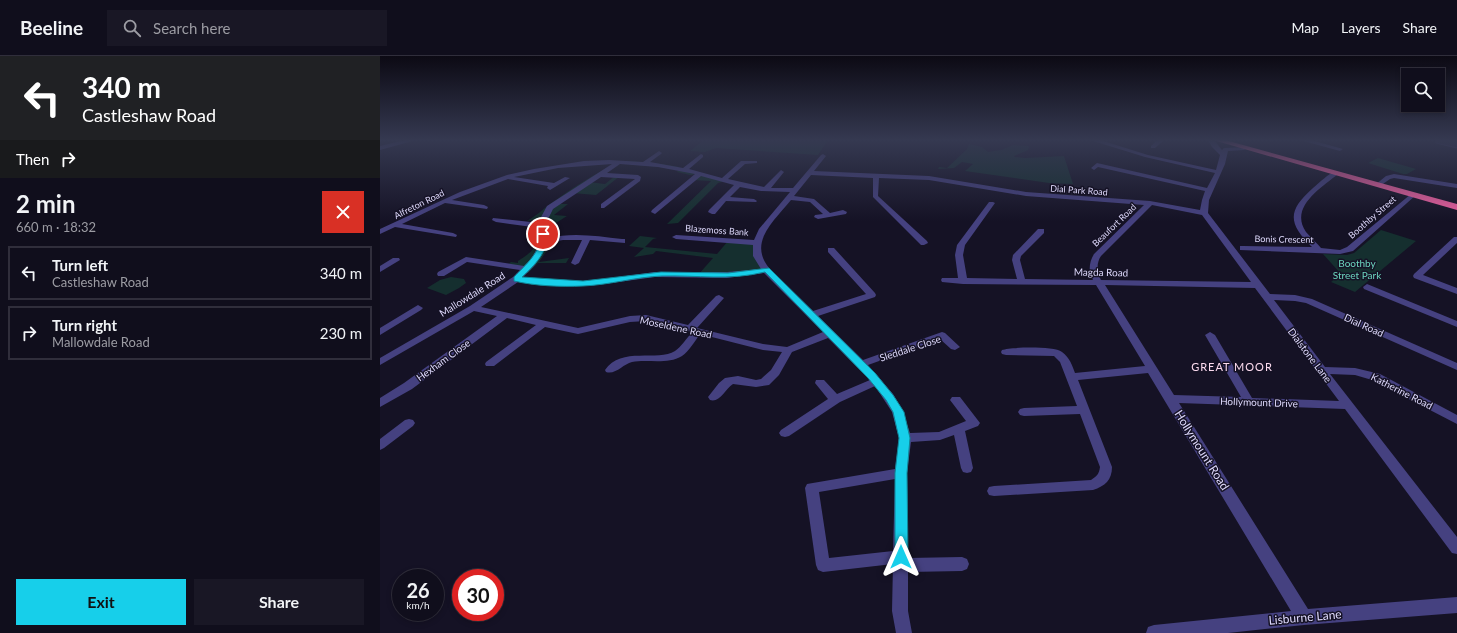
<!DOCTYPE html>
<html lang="en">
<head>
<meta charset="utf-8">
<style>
  body { margin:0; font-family:Lato,sans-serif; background:#191725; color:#f1f3f6; height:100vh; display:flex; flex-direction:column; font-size:15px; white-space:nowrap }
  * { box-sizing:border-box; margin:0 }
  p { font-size:13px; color:#9c9ca3 }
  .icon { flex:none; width:22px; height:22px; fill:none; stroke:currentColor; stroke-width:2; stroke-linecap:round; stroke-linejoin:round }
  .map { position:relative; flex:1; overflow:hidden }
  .side { display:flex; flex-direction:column; background:#100e1c; width:380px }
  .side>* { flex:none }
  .top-card { background:#202124; color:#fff; overflow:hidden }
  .tools { position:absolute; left:1021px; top:12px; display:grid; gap:8px }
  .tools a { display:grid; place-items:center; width:44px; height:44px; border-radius:0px; background:#100e1c; box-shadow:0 2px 6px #0003,0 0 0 1px #302e3b; font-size:20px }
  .speed { position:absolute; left:12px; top:513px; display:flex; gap:8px; font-size:20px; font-weight:700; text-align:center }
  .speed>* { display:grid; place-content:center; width:52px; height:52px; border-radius:50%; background:#100e1c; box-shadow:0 2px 6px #0003,0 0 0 1px #302e3b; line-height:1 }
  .speed small { font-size:10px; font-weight:400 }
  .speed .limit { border:6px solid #d22; background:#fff; color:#111 }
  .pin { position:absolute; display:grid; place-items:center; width:34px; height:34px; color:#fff; margin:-17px; border:2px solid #fff; border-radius:50%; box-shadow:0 1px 4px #0007 }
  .me { position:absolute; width:44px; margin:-22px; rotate:0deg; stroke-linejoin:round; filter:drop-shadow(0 0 3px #0008) }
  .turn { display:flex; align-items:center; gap:14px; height:84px; padding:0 16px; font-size:18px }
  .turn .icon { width:52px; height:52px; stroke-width:2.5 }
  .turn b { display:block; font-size:28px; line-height:34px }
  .then { display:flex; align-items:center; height:38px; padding:0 16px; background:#0003; gap:8px; font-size:15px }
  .round { display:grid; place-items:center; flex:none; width:42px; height:42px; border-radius:0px; background:#191725 }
  .overview { display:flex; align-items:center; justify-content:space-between; height:68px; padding:0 16px }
  h1 { font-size:24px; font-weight:700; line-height:30px }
  .primary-button { display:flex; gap:8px; margin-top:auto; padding:8px 16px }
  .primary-button a { flex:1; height:46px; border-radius:0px; background:#17cfea; color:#111; font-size:16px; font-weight:700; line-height:46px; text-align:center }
  .primary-button a+a { background:#191725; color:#f1f3f6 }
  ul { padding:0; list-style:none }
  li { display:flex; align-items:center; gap:12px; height:54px; margin:0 8px 6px; padding:0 8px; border:2px solid #302e3b; border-radius:0px }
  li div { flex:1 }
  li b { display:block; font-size:15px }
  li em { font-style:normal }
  header { display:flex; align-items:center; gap:24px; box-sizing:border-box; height:56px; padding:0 20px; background:#100e1c; border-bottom:1px solid #302e3b }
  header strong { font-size:19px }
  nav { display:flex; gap:22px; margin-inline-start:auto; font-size:14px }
  .search { width:280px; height:36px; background:#191725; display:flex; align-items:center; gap:10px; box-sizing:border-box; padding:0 14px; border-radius:0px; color:#9c9ca3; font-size:15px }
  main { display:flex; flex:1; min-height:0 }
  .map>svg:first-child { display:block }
</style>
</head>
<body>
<header>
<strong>Beeline</strong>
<div class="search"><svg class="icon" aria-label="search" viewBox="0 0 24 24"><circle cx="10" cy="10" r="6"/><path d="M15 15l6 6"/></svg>Search here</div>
<nav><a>Map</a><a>Layers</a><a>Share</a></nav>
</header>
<main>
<section class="side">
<div class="top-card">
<div class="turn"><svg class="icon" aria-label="left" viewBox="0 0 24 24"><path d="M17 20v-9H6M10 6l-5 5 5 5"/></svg><div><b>340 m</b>Castleshaw Road</div></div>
<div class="then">Then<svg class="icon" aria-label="right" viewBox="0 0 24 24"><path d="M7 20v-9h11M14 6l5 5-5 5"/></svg></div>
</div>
<div class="overview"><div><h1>2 min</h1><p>660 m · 18:32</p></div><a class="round" style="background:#d93025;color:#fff"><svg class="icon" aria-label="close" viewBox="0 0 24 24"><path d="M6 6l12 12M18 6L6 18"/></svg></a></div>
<ul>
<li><svg class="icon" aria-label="left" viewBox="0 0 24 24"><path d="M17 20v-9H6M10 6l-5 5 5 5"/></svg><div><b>Turn left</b><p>Castleshaw Road</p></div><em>340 m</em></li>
<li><svg class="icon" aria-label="right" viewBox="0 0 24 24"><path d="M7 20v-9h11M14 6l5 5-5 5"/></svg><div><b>Turn right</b><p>Mallowdale Road</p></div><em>230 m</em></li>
</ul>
<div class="primary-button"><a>Exit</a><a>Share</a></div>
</section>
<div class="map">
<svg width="1077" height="577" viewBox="0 0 1077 577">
  <rect width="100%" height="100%" fill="#151225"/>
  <!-- green -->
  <path fill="#152f2f" d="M324,84H448L438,99L336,92L325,96L310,95Z
    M589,88L602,91L608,96L621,94L633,89L648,90L649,91L648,94L634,100L635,101L645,102L684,100L693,128L669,127L585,115L593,108L582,106L574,112L558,113L559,111L567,112L587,93Z
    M998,102L1036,113L1027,118H1023L988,107Z
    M227,105C252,105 275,106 299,111L300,113L345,125L338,127L298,167L287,168L331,125L312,124L318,118L310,119L297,116L299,113L238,107L209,126L225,128L235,120H240L216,139L192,137L177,148H188L174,159L187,160L168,172L169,179L164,185L168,189L166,196L159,206L189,202L186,207H158L148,217H143L146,214L126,210L131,206L138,207V205C153,195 156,194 157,175L163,170V163L147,165C156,160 162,154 170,148C191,133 214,118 237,107Z
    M1001,174L1036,185L975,236L951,226L961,218L943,198L967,199L974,197Z
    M260,180L277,182L273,183L265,191L337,198L348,185L376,187L386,214L318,219L333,202L276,195L273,198L254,201L264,192L249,190Z
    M71,221L84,223L86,227L79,232L66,239L47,232L60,224Z"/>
  <!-- building -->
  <path fill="#281f45" stroke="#41346e" d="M1056,84H1077V92L1056,87Z"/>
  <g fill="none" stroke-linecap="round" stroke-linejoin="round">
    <!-- minor -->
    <path fill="#454180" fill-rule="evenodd" d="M25,84H36L0,94V90Z
      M710,84H720L768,99L836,114L840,99L832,91L828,84H834L842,94L844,92L866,91V93L864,94L848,95L845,108L829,144L828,157L890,238L915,239L932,243L1077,307V314L926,247L915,245L894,244L945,311L975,312L1000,318L1077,359V368L992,324L975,319L950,318L1077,481V498L1072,497L965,353L799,347L928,553L1077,541V557L924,569L848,577H766L768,571L774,569L911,555L768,317L698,324L732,411C732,424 725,430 713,434L614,440L609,439L607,435L609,431L614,430L711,424C717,420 719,418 720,411L700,358L644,360L640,359L638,356L640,353L644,352L697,350L680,306L674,300L626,299L622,298L621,296L622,294C632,291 674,290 682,296C690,302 692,309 695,317L765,310L716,229L583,228L562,226L561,224L562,222H578L575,199L577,189L609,146H613L615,147L585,189L583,199L587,222L637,223L632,204L633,199L658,173H664V177L641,200L640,204L645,223L713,224C708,216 709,206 714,198L764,149L646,140L549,124L499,122L498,140L547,185L548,187L544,189H541L493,141V122L431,119L414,140L434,143L450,157L463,154L467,156L466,158L438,163L434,161L435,159L443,158L430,146L411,144C394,165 368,186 389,212L433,255L486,238L448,196V192H454L495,237L496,239L495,241L438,260L483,304L562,276L565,277L580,291L575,294L571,293L560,283L488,309L513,338L522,353L530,377L559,376L586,365L570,344L572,341H580L600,367L598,370L585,375L593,412L591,416L587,417L583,416L581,412L574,379L560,384L531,386L527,417L528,502L582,501L587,503L589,508L587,513L582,515L528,516V555L532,577H516L512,555L513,508L443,516L438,514L436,509L425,432L427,428L515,413L519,382L512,356L495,330L460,346L409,380L405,381L401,380L399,377L401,374L448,343L435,327L436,324H444L457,338L490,324L448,282L412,296L399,319L389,329L376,331L353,328C345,333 340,347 330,344L328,341L339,327L345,322L358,320L376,324L381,323L391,314L402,296L383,294L320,278C315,285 309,295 302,300C287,309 268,303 252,306C243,308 236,319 226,316L225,314C241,290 278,306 295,295C301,291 307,282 312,276L266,265L250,266L198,278L165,271L114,310H106L105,308L106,306L156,269L127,262L32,333L0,351V342L24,327L117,260L94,255L0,309V302L90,250L133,221L140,214L87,206L64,220H58L57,218L58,216L86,201L144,210C156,199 160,188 160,172L116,166L112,164L113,162L160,167V163L167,150L232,108L178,112L134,121L174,127L185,121L190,122L170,134L167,132L168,130L128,123L72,144L104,149L108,151L107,153L65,147L22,168L73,177L77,179L76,181L15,171L0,178V173L80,136L127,119L154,113L204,105L229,104L263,106L279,95L282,97L281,98L270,106L303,112L321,98L323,99V101L309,113L342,122L361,105H377V107L365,108L348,123L384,131L401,114L404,116L391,132H413L441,99L443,98L446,100L434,115L549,120L646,136L770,145L820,154L822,144L825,135L718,111L714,114L711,112L717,107L827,132L835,117L765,101ZM240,108L278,111L315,118L272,154L271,156L275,158L321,120L354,129L329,154L328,156L332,158H335L346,145L376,146L377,145L374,143L350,141L360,131L381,135L410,136L379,173L374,184L296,179L292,181L296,183L373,189V200L381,213L347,216H275L209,225H178L143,221L155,209L167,187L183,184H202L191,207L195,209L199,207L210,184L245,187V183H242C217,180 193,176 168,182V163L173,153L221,121L255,123L221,148V152H224L260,125L261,121L258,119L227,117ZM772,149L822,159L871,226L721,224C717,217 716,207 721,200ZM384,217L443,276L407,291L383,288L317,272L344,242L339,239L336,240L308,269L266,259L250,260L198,272L101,251L138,226L178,230H209L275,221L347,222ZM725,229L875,232L959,345L872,342L835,279L830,276L825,279L861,341L794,339ZM515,423L513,495L449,502L439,436Z
      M777,84H784L775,92H771V90Z
      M920,84H931L963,93L960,95Z
      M956,115L959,117L958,118C941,132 909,151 926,176C931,182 937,187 941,192L960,194L967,191L1031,138L1036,139L973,195L960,198L860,194V190H863L932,191C908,167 907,155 933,132C940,126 948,118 956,115Z
      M1014,118L1077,128V132L1014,122L1010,123L1000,130L995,129L1006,120Z
      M1074,181H1077V187L1043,219L1077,232V238L1034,222L1033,220L1034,218Z
      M13,202H19L20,204L0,216V210Z
      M987,228L1077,265V271L984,233L983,231Z
      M38,249L43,252L41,254L0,279V272Z
      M29,363L33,364L35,367L33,370L4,392L0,394V383L25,364Z"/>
    <!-- highway -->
    <path fill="#f060a1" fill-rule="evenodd" d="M833,84H845L1077,148V154Z"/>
  </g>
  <!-- sky -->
  <linearGradient id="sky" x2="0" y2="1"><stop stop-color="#0c0a14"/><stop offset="0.51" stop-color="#353951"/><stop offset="1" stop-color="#353951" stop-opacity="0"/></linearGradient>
  <rect width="1077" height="165" fill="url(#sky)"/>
  <!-- route -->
  <path fill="#17cfea" stroke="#0f8798" d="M163,175L167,178C169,195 154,210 142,221L203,225L281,216L348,217L389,212L495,317L513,339L524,356L530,382L527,417L528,501L526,505L521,507L517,505L515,501V417L519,382L513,356L506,344L488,322L385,216C349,225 317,219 282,220C256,221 229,229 203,230C181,231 155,230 134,225V221C145,209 162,196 160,178Z"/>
  <g text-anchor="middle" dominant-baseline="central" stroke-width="3" stroke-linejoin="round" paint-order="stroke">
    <!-- far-street labels -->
    <g font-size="9" fill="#ded9fc" stroke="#151225">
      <text transform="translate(699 134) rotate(4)">Dial Park Road</text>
      <text transform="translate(39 148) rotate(-26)">Alfreton Road</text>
      <text transform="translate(992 161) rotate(-41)">Boothby Street</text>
      <text transform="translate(734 169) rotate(-44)">Beaufort Road</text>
      <text transform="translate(337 174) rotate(4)">Blazemoss Bank</text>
      <text transform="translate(904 183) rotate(1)">Bonis Crescent</text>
    </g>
    <!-- park labels -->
    <g font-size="10" fill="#6bd5be" stroke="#151225">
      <text x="977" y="207">Boothby<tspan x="977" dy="12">Street Park</tspan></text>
    </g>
    <!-- street labels -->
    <g font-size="10" fill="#ded9fc" stroke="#151225">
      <text transform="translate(721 216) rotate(1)">Magda Road</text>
      <text transform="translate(92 238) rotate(-32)">Mallowdale Road</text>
      <text transform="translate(984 269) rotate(24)">Dial Road</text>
      <text transform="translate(296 271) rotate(12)">Moseldene Road</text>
      <text transform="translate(530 292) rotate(-18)">Sleddale Close</text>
      <text transform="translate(930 299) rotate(53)">Dialstone Lane</text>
      <text transform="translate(63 304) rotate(-36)">Hexham Close</text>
      <text transform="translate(1022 335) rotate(27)">Katherine Road</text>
      <text transform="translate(879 346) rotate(2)">Hollymount Drive</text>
    </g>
    <!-- neighbourhood labels -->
    <g font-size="11" letter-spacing="1" fill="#fcdbef" stroke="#151225">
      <text x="852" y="310">GREAT MOOR</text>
    </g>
    <!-- near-street labels -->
    <g font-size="12" fill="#ded9fc" stroke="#151225">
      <text transform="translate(822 394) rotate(58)">Hollymount Road</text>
      <text transform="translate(925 561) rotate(-5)">Lisburne Lane</text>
    </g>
  </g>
</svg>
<div class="tools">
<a><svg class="icon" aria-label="search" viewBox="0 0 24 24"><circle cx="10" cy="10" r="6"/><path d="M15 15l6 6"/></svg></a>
</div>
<div class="speed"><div>26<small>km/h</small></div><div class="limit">30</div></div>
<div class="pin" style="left:163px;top:178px;background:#d93025"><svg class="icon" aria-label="arrive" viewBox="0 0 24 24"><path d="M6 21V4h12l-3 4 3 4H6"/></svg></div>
<svg class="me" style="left:521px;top:501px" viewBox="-20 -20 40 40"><path d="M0-17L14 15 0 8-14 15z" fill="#17cfea" stroke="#fff" stroke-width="4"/></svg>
</div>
</main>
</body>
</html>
